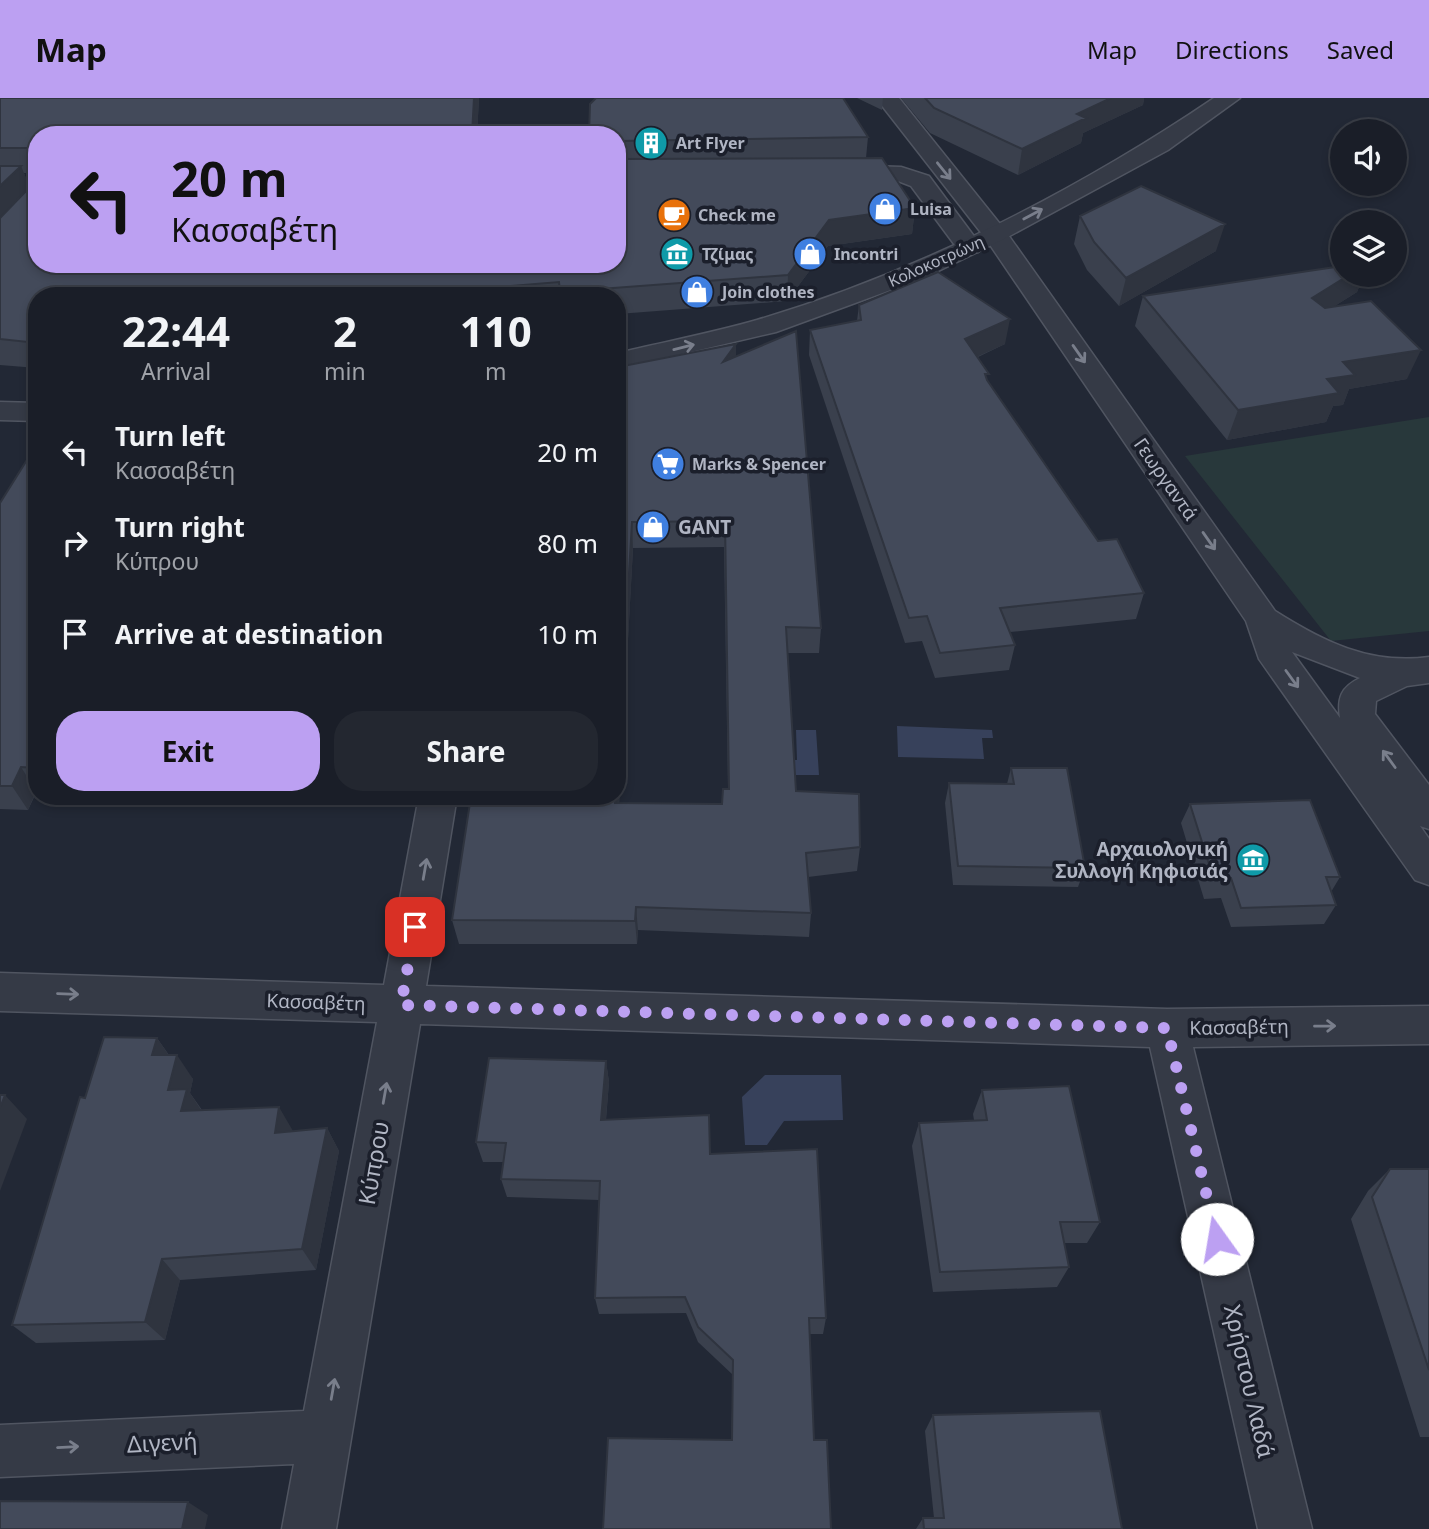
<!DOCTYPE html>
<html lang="en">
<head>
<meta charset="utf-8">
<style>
  body { margin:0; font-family:"Noto Sans",sans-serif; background:#232730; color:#f1f3f6; height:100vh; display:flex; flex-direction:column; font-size:26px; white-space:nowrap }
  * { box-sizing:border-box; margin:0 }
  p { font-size:23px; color:#9fa2a8 }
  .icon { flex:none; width:38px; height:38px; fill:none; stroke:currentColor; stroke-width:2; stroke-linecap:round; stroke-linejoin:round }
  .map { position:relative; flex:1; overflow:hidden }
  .panel { position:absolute; left:28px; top:189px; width:598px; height:518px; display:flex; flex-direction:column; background:#1a1e28; border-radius:28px; box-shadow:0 4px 10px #0003,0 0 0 2px #383c45 }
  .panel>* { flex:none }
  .top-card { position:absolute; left:28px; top:28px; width:598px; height:147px; border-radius:28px; box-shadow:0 4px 10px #0003,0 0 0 2px #383c45; background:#bca0f2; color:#111; overflow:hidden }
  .controls { position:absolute; left:1330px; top:21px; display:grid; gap:14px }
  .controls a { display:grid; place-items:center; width:77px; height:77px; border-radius:50%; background:#1a1e28; box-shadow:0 4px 10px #0003,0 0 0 2px #383c45; font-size:35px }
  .pin { position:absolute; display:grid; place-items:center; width:60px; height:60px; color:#fff; margin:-30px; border-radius:14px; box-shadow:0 4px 10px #0006 }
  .me { position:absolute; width:77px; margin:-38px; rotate:347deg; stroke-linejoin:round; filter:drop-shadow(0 0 5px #0008) }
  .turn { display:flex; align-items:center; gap:24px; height:147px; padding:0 28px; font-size:32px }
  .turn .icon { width:91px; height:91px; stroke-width:2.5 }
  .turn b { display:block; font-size:49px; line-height:60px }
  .eta { display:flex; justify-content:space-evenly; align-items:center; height:119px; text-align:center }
  .eta b { font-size:42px; font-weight:700; line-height:49px }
  .cta { display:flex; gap:14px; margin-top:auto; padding:14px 28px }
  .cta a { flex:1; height:80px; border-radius:28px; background:#bca0f2; color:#111; font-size:28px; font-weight:700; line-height:80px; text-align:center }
  .cta a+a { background:#232730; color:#f1f3f6 }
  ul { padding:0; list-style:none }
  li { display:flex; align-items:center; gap:21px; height:91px; padding:0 28px }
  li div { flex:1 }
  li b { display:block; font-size:26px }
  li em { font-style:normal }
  header { display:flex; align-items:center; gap:42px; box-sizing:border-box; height:98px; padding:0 35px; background:#bca0f2; color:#111 }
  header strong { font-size:33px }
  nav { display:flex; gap:38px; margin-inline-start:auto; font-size:24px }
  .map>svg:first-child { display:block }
</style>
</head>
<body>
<header>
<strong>Map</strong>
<nav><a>Map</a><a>Directions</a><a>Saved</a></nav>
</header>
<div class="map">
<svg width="1429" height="1431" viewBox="0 0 1429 1431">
  <rect width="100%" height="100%" fill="#222835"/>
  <!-- green -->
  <path fill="#28383b" d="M1429,319V533L1331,543L1185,358Z"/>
  <!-- water -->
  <path fill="#37415b" d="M897,628L992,632L993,640H982L984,661L898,659Z
    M796,632H816L819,677H771V662H797Z
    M765,977H841L843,1022L784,1023L767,1047H745L742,999Z"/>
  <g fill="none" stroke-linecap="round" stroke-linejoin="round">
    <defs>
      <path id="minor" d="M876,0H899L1004,131L1275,513C1324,544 1370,567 1429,559V585L1407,588L1376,603L1375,616L1429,687V731L1420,728L1429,741V787L1415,782L1259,561L1246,523L986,141ZM1292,554L1360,580C1341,589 1337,600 1340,620Z
        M840,67L901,69L929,78L982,149L978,154H960L911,88L898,83L832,79L828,74L832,69Z
        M419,698H457L426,888L1167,911L1429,908V946L1193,949L1312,1431H1258L1150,949L420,926L336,1431H282L294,1366L0,1379V1327L304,1313L377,924L0,913V875L384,887Z"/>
      <path id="tertiary" d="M1214,0H1240L1168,52L1004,141L926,179L776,234L618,271V255C664,244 712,235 757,222C916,175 1077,93 1214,0Z
        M0,304L37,305V323L0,322Z"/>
    </defs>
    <!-- minor casing -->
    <use href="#minor" stroke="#505561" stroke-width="3"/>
    <!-- tertiary casing -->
    <use href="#tertiary" stroke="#505561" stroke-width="3"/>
    <!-- minor -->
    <use href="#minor" fill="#353a46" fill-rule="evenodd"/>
    <!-- tertiary -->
    <use href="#tertiary" fill="#353a46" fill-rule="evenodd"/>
  </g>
  <!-- wall -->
  <path fill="#3a404d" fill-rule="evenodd" d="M0,0H479L477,37H37L618,166V37L868,39L866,60L915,110L912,136L828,148L787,203L618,216V198H37V270L0,267ZM24,75H28V86Z
    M857,0H883L882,12Z
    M901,0H1144L1143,7L1083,35L1081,45L1018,77L930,35Z
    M1080,118L1216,153L1119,208L1087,172L1074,146Z
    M1342,177H1364L1357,194L1333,209L1407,281L1349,291L1343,307L1333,308L1326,324L1227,342L1135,228L1143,198Z
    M859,207L1005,246L978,259L988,284L1098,443L1144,495L1136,521L1010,534L1015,547L1009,572L935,580L922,543L905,545L809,257L810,232L857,223Z
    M736,246V259L821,530L819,555H788L796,693L860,749L857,773L808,779L811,815L809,839L638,832L637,846H459L452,822L618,698V269ZM724,449L728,691L722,706L619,705L633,450Z
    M37,346V693L28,712L0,711V405Z
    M1011,670L1085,770L1078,789L953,787L945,705L949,685L1007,686Z
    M1190,706L1340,779L1331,794L1336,807L1324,826L1231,829L1221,800L1204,801L1181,725Z
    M157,940L169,957L193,981L190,995L202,1012L293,1033L327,1030L339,1053L316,1172L180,1182L165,1242L36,1245L12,1227L85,1000Z
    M606,963L609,984L606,1022L710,1056L826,1220L823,1236H809L731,1342L733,1277L698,1244L686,1215L599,1216L595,1200L599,1102L507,1099L501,1081L504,1064H483L476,1044Z
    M982,992L1100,1124L1087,1145H1064L1069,1169L1057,1189L933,1194L912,1048L919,1025L974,1022L973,1016Z
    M1390,1071H1429V1339H1420L1351,1121L1368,1093Z
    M933,1317L1122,1431H916L923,1420H934L925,1333Z"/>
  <!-- shaded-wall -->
  <path fill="#2f343f" d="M474,0H479L477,37H472Z
    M1111,0H1144L1143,7L1083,35L1081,45L1018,77L1022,51L1077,16Z
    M21,68L32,94L0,124V88Z
    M915,110L912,136L828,148L787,203L788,177L829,122Z
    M1225,126L1216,153L1119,208L1126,180Z
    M1349,177H1364L1357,194L1300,230L1312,200Z
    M345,190L346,198H340Z
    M474,191L475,198H464Z
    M1010,221L1005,246L961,266L965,241Z
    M736,246V272L723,264Z
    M1421,252L1407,281L1349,291L1343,307L1333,308L1326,324L1227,342L1238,312L1327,281L1343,264Z
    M632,424L633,450L618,730L615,705L616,698H618V665Z
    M21,669L36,693L28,712L12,688Z
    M636,809L638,832L637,846L635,823Z
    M157,940L174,965L152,957Z
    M177,957L193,981L190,995L203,1015L198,1036L168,992Z
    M606,963L609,984L604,1042L601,1022Z
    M5,997L27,1021L0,1093V1010Z
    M279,1009L293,1033L289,1058L275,1035Z
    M327,1030L339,1053L316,1172L302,1151Z
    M162,1161L180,1182L165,1242L145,1224Z
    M188,1404L208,1417L205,1431H182Z"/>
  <!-- building -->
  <path fill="#434a5a" stroke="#2f343f" stroke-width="2" d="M0,0H474L472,37H37V166H618V61L882,60L915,110L829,122L788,177L560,194L559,184L474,191L464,198H439L428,194L402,195L398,198H364L345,190L340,198H37V245L0,241V120L28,91L29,50H0Z
    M596,0H843L868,39L618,43V37H589L590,6Z
    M925,0H1111L1077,16L1086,20L1022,51L934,10Z
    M0,68H21L0,88Z
    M1141,88L1225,126L1126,180L1094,144L1080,118Z
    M1342,168V177H1349L1312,200L1325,210L1371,203L1421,252L1343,264L1355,277L1327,281L1339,295L1238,312L1143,198Z
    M938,174L1010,221L965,241L989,276H985L987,282L1098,443L1117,441L1144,495L1000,510L1015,547L940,555L927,518L909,520L810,232L861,222L859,207Z
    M796,233L821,530L786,529L796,693L859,696L860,749L806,755L811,815L636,809L635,823L452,822L471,698H616L615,705L722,706L723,691H729L725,423L632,424L618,665V269L736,246L723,264Z
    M37,346V670L21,669L12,688H0V405Z
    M1011,670H1067L1085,770L958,768L949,685L1014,686Z
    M1310,702L1340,779H1326L1336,807L1241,810L1231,780L1214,782L1190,706Z
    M104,939L157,940L152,957H177L168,992L187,991L181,1013L279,1009L275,1035L327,1030L302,1151L162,1161L145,1224L12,1227L80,999L85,1000Z
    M489,960L606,963L601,1022L709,1017L710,1056L817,1051L826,1220H809L814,1342H827L831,1431H603L608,1340L732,1342L733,1262L698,1229L685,1199L595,1200L600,1083L501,1081L506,1045L476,1044Z
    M1069,988L1100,1124H1060L1069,1169L940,1174L919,1025L987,1022L982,992Z
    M0,997H5L0,1010Z
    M1390,1071H1429V1272L1372,1099Z
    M1100,1313L1122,1431H924L923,1420H944L933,1317Z
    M0,1403L188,1404L182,1431H0Z"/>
  <!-- one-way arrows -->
  <defs><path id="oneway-shaft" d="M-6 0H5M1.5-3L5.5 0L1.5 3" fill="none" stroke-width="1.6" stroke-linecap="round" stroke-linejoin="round" transform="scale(1.75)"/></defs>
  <g stroke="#797e8b">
    <use href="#oneway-shaft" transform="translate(944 73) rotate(51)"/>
    <use href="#oneway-shaft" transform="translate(1033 116) rotate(-28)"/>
    <use href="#oneway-shaft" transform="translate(684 249) rotate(-14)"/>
    <use href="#oneway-shaft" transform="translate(1079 256) rotate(55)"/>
    <use href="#oneway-shaft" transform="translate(1209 443) rotate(55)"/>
    <use href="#oneway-shaft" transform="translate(1292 581) rotate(54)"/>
    <use href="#oneway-shaft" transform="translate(1389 661) rotate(-126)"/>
    <use href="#oneway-shaft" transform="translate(425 771) rotate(-80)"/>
    <use href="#oneway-shaft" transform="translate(68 896) rotate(2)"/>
    <use href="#oneway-shaft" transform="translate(1325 928) rotate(-1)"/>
    <use href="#oneway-shaft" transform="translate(385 995) rotate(-80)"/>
    <use href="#oneway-shaft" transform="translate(333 1291) rotate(-80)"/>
    <use href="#oneway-shaft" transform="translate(68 1349) rotate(-3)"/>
  </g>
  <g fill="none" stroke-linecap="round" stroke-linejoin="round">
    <!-- route -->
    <path stroke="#bca0f2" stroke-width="12" stroke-dasharray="0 21.6" d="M415,829L401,907L1167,930L1217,1141"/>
  </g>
  <!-- icons -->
  <defs>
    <symbol id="building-disc" viewBox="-11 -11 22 22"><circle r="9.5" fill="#0f9aa8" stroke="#1b1f2b"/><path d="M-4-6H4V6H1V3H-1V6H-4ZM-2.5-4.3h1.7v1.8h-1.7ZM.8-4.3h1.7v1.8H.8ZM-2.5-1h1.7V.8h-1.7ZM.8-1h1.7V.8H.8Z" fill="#fff"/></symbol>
    <symbol id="shop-disc" viewBox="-11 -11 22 22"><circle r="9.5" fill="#3f7fe0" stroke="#1b1f2b"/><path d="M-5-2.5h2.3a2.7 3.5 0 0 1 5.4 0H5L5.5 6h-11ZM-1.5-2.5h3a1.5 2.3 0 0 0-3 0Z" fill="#fff"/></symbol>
    <symbol id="cafe-disc" viewBox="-11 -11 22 22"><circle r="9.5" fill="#e8710a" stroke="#1b1f2b"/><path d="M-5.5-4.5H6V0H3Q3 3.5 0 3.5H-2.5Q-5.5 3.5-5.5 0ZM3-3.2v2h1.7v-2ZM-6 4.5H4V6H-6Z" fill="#fff"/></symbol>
    <symbol id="museum-disc" viewBox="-11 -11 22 22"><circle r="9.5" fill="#0f9aa8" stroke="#1b1f2b"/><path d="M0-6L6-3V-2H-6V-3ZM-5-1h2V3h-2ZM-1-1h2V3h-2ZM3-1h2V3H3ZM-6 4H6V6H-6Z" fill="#fff"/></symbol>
    <symbol id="supermarket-disc" viewBox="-11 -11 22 22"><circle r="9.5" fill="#3f7fe0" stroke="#1b1f2b"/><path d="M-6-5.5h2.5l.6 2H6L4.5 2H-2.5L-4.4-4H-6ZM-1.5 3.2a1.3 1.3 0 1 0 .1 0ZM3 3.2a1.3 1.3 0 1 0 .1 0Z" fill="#fff"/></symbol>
  </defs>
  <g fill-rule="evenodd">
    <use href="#building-disc" x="632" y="26" width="38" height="38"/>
    <use href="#shop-disc" x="866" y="92" width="38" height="38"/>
    <use href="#cafe-disc" x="655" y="98" width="38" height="38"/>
    <use href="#museum-disc" x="658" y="137" width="38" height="38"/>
    <use href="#shop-disc" x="791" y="137" width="38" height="38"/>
    <use href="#shop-disc" x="678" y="175" width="38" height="38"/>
    <use href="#supermarket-disc" x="649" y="347" width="38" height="38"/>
    <use href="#shop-disc" x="634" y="410" width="38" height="38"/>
    <use href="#museum-disc" x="1234" y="743" width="38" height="38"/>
  </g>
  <g text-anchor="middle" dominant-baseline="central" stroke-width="7" stroke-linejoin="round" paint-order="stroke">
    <!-- far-poi labels -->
    <g font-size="16" font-weight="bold" fill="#b0b5c3" stroke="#1b1f2b" text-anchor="start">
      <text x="676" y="45">Art Flyer</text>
      <text x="910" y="111">Luisa</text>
      <text x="698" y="117">Check me</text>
      <text x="702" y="156">Τζίμας</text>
      <text x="834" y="156">Incontri</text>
      <text x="722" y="194">Join clothes</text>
      <text x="692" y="366">Marks &amp; Spencer</text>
    </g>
    <!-- far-street labels -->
    <g font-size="16" fill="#b0b5c3" stroke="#1b1f2b">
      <text transform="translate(936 163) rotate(-24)">Κολοκοτρώνη</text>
    </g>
    <!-- street labels -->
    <g font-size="19" fill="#b0b5c3" stroke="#1b1f2b">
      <text transform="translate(1166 381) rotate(55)">Γεωργαντά</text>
      <text transform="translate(316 904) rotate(2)">Κασσαβέτη</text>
      <text transform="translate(1239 929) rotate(-1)">Κασσαβέτη</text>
    </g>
    <!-- poi labels -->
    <g font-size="19" font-weight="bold" fill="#b0b5c3" stroke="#1b1f2b" text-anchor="start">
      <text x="678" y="429">GANT</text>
      <text x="1228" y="751" text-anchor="end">Αρχαιολογική<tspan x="1228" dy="22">Συλλογή Κηφισιάς</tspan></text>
    </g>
    <!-- near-street labels -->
    <g font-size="23" fill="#b0b5c3" stroke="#1b1f2b">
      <text transform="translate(373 1065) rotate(-80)">Κύπρου</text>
      <text transform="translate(1250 1283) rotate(77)">Χρήστου Λαδά</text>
      <text transform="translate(162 1344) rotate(-3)">Διγενή</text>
    </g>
  </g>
</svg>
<div class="controls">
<a><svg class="icon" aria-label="sound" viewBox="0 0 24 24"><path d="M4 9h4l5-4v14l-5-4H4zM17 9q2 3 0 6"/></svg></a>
<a><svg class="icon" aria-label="layers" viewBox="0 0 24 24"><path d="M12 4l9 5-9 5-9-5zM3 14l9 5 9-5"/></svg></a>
</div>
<div class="pin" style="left:415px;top:829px;background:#d93025"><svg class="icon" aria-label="arrive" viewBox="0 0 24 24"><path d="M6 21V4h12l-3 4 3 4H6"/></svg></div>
<svg class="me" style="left:1217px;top:1141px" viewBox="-20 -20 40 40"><circle r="19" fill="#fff"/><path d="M0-13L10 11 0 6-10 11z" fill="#bca0f2"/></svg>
<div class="top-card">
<div class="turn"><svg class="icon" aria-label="left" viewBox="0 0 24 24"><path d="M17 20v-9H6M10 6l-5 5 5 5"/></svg><div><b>20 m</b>Κασσαβέτη</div></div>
</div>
<section class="panel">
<div class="eta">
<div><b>22:44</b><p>Arrival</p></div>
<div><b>2</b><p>min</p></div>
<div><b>110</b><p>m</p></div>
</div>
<ul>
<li><svg class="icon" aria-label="left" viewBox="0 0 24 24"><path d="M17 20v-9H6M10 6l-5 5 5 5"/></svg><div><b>Turn left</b><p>Κασσαβέτη</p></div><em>20 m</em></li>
<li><svg class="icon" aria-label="right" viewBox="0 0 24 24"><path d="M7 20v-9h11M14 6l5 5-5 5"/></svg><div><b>Turn right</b><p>Κύπρου</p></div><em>80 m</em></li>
<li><svg class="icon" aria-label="arrive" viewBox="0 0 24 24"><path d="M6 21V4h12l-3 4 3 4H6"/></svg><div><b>Arrive at destination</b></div><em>10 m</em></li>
</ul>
<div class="cta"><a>Exit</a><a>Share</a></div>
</section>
</div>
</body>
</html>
